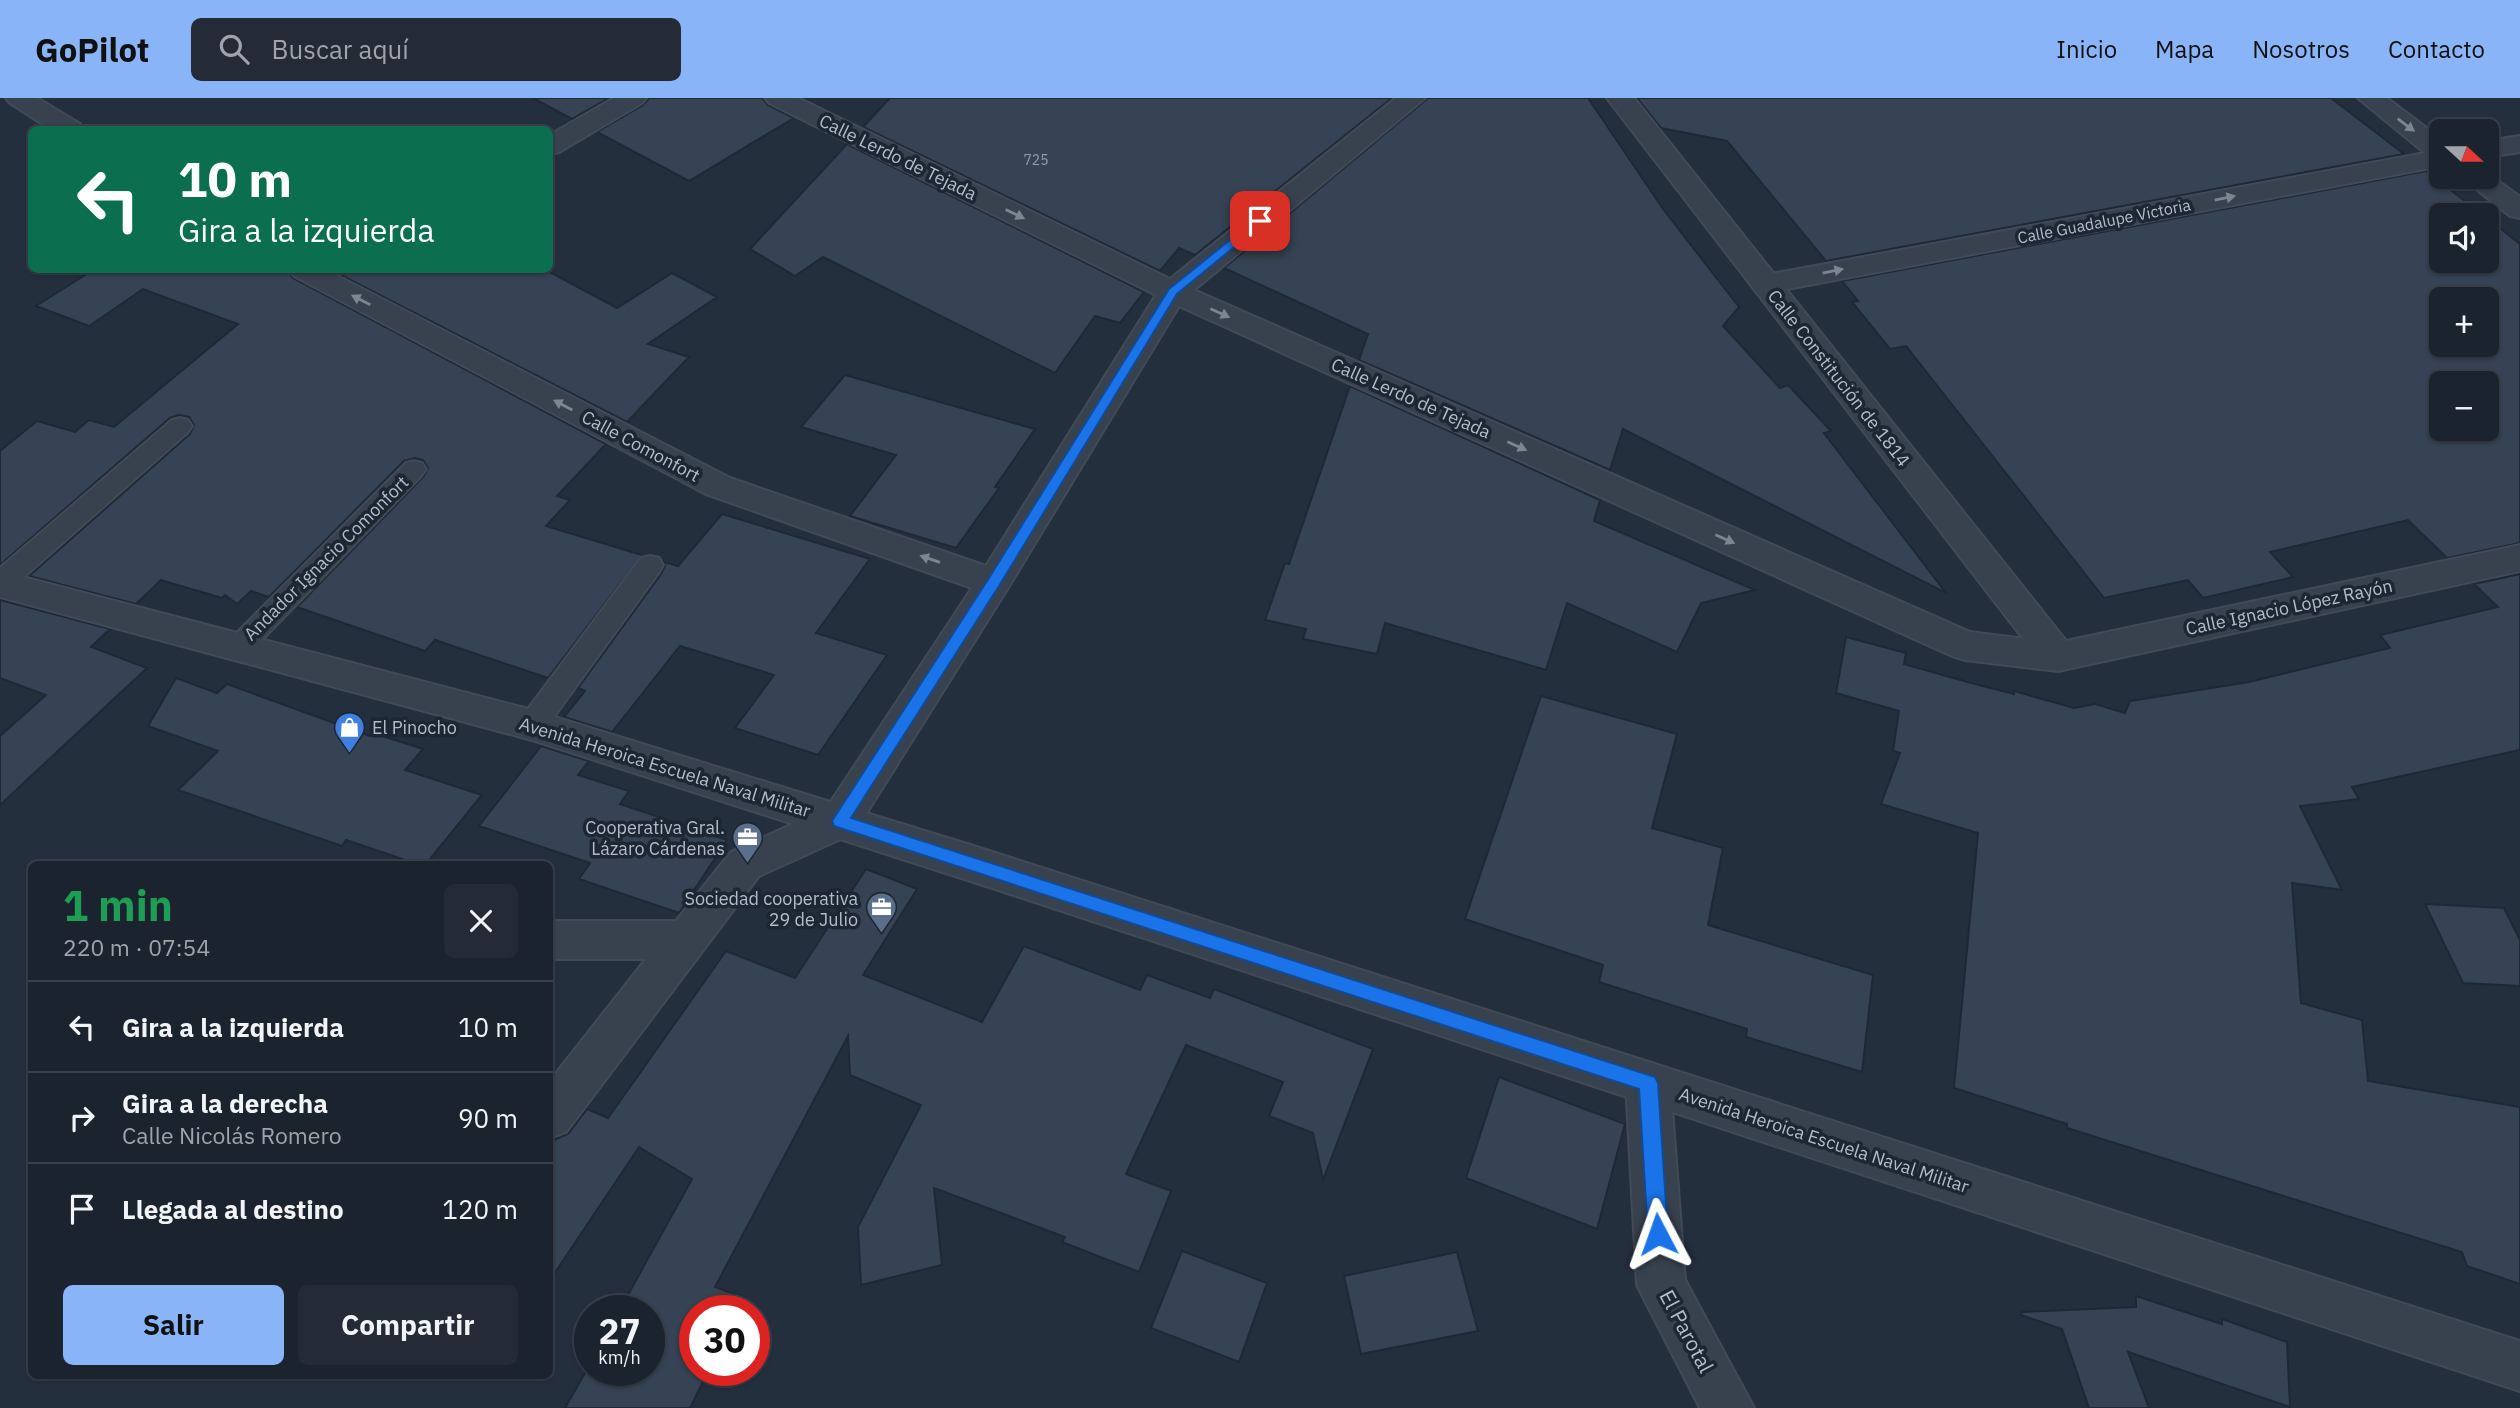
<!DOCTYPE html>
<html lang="es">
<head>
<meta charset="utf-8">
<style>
  body { margin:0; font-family:"IBM Plex Sans",sans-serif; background:#242b36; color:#f1f3f6; height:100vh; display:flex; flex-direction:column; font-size:26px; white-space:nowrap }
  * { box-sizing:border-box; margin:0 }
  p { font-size:23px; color:#a0a4aa }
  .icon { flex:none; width:38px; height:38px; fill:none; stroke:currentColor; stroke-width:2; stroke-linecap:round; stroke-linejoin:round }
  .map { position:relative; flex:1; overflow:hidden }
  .sheet { position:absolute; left:28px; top:763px; width:525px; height:518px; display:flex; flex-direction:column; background:#1b232e; border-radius:10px; box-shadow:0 2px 5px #0004,0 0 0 2px #39404a }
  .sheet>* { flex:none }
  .banner { position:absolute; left:28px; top:28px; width:525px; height:147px; border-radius:10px; box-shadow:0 2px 5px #0004,0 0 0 2px #39404a; background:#0b6e4f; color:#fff; overflow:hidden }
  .needle { width:46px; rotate:111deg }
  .fabs { position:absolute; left:2429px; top:21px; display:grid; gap:14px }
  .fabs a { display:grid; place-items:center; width:70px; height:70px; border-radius:10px; background:#1b232e; box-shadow:0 2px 5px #0004,0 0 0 2px #39404a; font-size:35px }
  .speed { position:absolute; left:574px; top:1197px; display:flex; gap:14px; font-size:35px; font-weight:700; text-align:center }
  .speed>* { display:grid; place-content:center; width:91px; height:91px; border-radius:50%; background:#1b232e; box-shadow:0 2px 5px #0004,0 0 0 2px #39404a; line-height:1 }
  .speed small { font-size:18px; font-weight:400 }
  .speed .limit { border:10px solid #d22; background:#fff; color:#111 }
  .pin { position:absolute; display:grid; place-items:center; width:60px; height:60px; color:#fff; margin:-30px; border-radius:14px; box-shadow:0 4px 10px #0006 }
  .me { position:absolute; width:77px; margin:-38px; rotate:356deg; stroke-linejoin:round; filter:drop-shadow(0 0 5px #0008) }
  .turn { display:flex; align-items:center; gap:24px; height:147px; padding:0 35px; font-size:32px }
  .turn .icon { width:91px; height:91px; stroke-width:2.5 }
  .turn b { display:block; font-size:49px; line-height:60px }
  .round { display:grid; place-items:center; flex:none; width:74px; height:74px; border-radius:10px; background:#242b36 }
  .head { display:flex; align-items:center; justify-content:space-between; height:119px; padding:0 35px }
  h1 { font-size:42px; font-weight:700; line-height:52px; color:#1e9e55 }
  .action { display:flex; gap:14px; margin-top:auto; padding:14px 35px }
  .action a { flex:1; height:80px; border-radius:10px; background:#8ab4f8; color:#111; font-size:28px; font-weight:700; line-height:80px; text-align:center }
  .action a+a { background:#242b36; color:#f1f3f6 }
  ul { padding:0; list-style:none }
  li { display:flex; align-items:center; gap:21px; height:91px; padding:0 35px; border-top:2px solid #39404a }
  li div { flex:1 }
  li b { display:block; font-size:26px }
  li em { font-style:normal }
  header { display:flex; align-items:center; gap:42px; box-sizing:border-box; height:98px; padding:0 35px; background:#8ab4f8; color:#111 }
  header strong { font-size:33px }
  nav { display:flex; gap:38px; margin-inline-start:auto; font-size:24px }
  .search { width:490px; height:63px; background:#242b36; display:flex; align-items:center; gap:18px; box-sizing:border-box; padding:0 24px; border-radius:10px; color:#a0a4aa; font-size:26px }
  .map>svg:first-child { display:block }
</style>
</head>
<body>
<header>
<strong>GoPilot</strong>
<div class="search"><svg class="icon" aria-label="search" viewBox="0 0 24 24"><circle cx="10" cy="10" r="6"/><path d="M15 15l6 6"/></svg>Buscar aquí</div>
<nav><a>Inicio</a><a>Mapa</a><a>Nosotros</a><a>Contacto</a></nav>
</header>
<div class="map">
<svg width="2520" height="1310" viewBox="0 0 2520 1310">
  <rect width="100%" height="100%" fill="#242f3e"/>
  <!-- building -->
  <path fill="#364354" stroke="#1f2835" stroke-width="2" fill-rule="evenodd" d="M533,0H609L572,21Z
    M649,0H762L768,7L794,20L689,83L597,34L643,7Z
    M890,0H1392L1195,157L1179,150L1160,173L863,29Z
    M1428,0H1588L1663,111L1739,209L1723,228L1780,290L1788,287L1831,333L1824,335L1946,495L1623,331L1610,372L1359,262L1368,236L1224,170Z
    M1637,0H2331L2404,56L1826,163L1727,43L1661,30Z
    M847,46L1144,194L1120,225L1095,218L1055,275L823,159L795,178L750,151Z
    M2426,73L2483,117H2441V163H2487V120L2520,146V445L2447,460L2408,422L2270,454L2293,479L2203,500L2188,482L2104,500L1906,248L1890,251L1852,204L1858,203L1842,183ZM2441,201H2487V247H2441ZM2441,285H2487V331H2441Z
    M93,172H287L293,180L606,346L557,398L570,402L546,428L642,457L548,580L435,542L425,553L297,509L424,378L428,370L423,362L415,360L404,363L269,499L251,493L237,506L225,497L222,500L161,482L136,506L29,478L190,336L194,327L189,319L179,317L170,320L0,467V353L37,323L75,334L89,322L114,329L238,226L143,191L89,228L36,208Z
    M331,172H546L617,210L672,175L717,199L648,246L689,259L627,324Z
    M845,277L1035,331L995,389L999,390L956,450L850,418L896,357L801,329Z
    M1350,288L1600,402L1594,423L1755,492L1701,505L1677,554L1567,505L1546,572L1385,525L1377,556L1303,541L1306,531L1265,522L1285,465L1289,466Z
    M722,416L870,461L816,535L887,557L818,657L735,630L774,577L680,548L612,634L564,619L585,593L578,590L661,476L665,468L664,464L678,468Z
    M2520,476V652L2352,689L2359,701L2300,708L2342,792L2292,785L2301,905L2362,922L2368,983L2520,1009V1186L2467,1168L2462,1154L2067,1030V1026L1954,990L1978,735L1881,706L1900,655L1893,653L1899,613L1836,595L1846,539L1906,555L1904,566L1971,585L2014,596V593L2074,610L2095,606L2125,615L2130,603L2249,584L2390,550L2380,537L2498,509L2474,486Z
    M0,502L110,531L91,549L147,570L0,707V638L46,597L0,580Z
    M176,580L217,595L227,586L370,638L373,635L423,651L405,672L482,697L426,766H417L346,742L342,748L178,692L218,653L148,628Z
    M1541,598L1677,636L1652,730L1723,750L1708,827L1873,877L1862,974L1746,939L1747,931L1599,884L1603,867L1465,821Z
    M541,648L589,663L578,677L629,693L620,706L727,742L679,815L579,781L590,765L479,728Z
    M866,771L917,791L863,877L982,924L1024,848L1140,892L1147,877L1210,900L1214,891L1373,951L1323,1082L1313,1035L1269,1018L1283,984L1186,947L1126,1076L1171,1093L1139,1174L1062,1144L1065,1139L934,1090L942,1167L861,1187L858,1129L921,1007L850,977L848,938L715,1189L745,1200L739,1213H695V1272H709L690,1310H565L590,1266V1272H649V1213H619L692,1081L639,1049L550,1182V1049L556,1041L568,1036L587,1011L608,1020L726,853L795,880Z
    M2425,806L2504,810L2520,842V888L2463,885Z
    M1499,979L1625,1026L1597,1131L1466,1080Z
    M1182,1153L1267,1185L1239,1264L1151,1230Z
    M1457,1154L1478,1233L1361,1256L1344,1178Z
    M2136,1198L2222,1226V1221L2287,1244L2290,1309L2128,1254L2149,1310H2089L2062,1231L2021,1217L2022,1214L2136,1209Z"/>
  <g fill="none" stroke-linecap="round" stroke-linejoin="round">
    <defs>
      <path id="service" d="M180,320L188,322L192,328L188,334L9,492L0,495V470L172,322Z
        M414,363L422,365L426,371L422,377L247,557L238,560L229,557L225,550L229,543L406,365Z
        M650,458L659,460L663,467L659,474L542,635L532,638L522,635L518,627L522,619L641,460Z"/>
      <path id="minor" d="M6,0H37L80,26L84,32H52L10,5Z
        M614,0H646L642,5L559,54L550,56V37Z
        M765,0H798L1170,181L1396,0H1425L1194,192L1970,534L2058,545L2071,549L2076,559L2071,569L2058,573L1965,562L1952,558L1179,208L1006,493L854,735L759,778L566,1034L550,1040V983L646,861H550V823H676L731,754L826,711L972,490L706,396L294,178L289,172H326L730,380L986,468L1156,197L769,5Z
        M2358,0H2387L2441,41V68L1766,195L1756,193L1751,186L1756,179L1766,177L2425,55Z
        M2520,38V54L2487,59V43Z
        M2487,75L2520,99V120L2510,118L2461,79H2487Z
        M1648,964L1664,970L1670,985L1685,1182L1754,1310H1700L1637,1187L1626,985L1632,970Z"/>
      <path id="tertiary" d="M1607,0H1634L2066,543L2520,447V473L2058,573L2045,569Z
        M0,473L532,612L983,751L2520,1243V1293L983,787L532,642L0,499Z"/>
    </defs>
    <!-- service casing -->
    <use href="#service" stroke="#414a57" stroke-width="4"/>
    <!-- minor casing -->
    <use href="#minor" stroke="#414a57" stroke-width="4"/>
    <!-- tertiary casing -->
    <use href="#tertiary" stroke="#414a57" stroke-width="4"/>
    <!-- service -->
    <use href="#service" fill="#38414e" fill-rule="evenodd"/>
    <!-- minor -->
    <use href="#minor" fill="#38414e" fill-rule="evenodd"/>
    <!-- tertiary -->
    <use href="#tertiary" fill="#38414e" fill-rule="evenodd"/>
  </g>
  <!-- one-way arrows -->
  <defs><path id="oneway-solid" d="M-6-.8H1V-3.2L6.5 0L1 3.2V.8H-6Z" transform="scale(1.75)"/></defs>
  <g fill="#7c8592">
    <use href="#oneway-solid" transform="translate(2406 27) rotate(37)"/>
    <use href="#oneway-solid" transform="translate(2225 100) rotate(-11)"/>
    <use href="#oneway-solid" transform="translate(1015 116) rotate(26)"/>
    <use href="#oneway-solid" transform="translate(1833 173) rotate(-11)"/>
    <use href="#oneway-solid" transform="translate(361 202) rotate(-153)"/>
    <use href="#oneway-solid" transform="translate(1220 215) rotate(24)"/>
    <use href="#oneway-solid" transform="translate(563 307) rotate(-152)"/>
    <use href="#oneway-solid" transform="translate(1517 348) rotate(24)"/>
    <use href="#oneway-solid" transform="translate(1725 441) rotate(24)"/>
    <use href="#oneway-solid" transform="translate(930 461) rotate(-161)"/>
  </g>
  <!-- route -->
  <path fill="#1a73e8" stroke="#114b97" stroke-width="2" d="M1256,121L1266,123L1177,196L999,488L851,720L1655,979L1658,985L1668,1136L1665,1143L1658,1146L1651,1143L1648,1136L1639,991L840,730L834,728L832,723L989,480L1169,191Z"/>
  <!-- icons -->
  <defs>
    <symbol id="shop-pin" viewBox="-11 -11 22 30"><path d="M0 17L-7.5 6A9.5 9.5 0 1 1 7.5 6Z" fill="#3f7fe0" stroke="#1d2633"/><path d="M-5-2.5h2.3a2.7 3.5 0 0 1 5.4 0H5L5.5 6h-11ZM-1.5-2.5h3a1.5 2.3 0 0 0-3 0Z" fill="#fff"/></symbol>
    <symbol id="office-pin" viewBox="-11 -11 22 30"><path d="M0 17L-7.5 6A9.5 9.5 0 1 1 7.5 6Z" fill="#5c6f8a" stroke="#1d2633"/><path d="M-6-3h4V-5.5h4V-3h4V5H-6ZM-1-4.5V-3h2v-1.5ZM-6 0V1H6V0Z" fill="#fff"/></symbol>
  </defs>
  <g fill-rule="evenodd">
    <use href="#shop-pin" x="332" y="612" width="35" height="47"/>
    <use href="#office-pin" x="730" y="722" width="35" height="47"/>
    <use href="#office-pin" x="864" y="792" width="35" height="47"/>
  </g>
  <g text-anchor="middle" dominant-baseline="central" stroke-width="7" stroke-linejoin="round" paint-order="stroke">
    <!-- number labels -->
    <g font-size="14" fill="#929caa">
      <text x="1036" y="62">725</text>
    </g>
    <!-- far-street labels -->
    <g font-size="16" fill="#b4bcc9" stroke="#1d2633">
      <text transform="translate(2104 123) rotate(-11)">Calle Guadalupe Victoria</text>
    </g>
    <!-- street labels -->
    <g font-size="18" fill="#b4bcc9" stroke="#1d2633">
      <text transform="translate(898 59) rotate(26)">Calle Lerdo de Tejada</text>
      <text transform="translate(1839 280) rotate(52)">Calle Constitución de 1814</text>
      <text transform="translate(1411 300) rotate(24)">Calle Lerdo de Tejada</text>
      <text transform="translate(641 348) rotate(28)">Calle Comonfort</text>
      <text transform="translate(326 460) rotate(-45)">Andador Ignacio Comonfort</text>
      <text transform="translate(2289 509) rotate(-12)">Calle Ignacio López Rayón</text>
      <text transform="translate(665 669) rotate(17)">Avenida Heroica Escuela Naval Militar</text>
      <text transform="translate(1824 1042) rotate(18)">Avenida Heroica Escuela Naval Militar</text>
    </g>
    <!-- poi labels -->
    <g font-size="18" fill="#b4bcc9" stroke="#1d2633" text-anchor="end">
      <text x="372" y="629" text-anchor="start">El Pinocho</text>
      <text x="725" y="729">Cooperativa Gral.<tspan x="725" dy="21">Lázaro Cárdenas</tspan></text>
      <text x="858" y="800">Sociedad cooperativa<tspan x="858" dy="21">29 de Julio</tspan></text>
    </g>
    <!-- near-street labels -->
    <g font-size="21" fill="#b4bcc9" stroke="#1d2633">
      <text transform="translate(1687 1233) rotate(62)">El Parotal</text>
    </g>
  </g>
</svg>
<div class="fabs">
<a><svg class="needle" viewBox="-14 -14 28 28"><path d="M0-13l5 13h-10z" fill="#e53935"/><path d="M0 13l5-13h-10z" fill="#a0a4aa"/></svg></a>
<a><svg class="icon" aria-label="sound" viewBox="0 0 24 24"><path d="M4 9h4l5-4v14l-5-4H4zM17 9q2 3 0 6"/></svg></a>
<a>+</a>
<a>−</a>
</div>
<div class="speed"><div>27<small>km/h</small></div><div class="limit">30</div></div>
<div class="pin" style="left:1260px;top:123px;background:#d93025"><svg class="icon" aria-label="arrive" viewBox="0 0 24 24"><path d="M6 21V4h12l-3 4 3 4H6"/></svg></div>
<svg class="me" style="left:1658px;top:1136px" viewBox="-20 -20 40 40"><path d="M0-17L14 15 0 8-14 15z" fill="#1a73e8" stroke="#fff" stroke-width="4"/></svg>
<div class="banner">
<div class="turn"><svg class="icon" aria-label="left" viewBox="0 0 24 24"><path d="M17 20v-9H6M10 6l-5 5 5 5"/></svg><div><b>10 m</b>Gira a la izquierda</div></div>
</div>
<section class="sheet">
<div class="head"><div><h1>1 min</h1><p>220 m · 07:54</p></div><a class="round"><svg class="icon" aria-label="close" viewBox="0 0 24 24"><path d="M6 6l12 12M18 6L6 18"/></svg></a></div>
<ul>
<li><svg class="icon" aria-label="left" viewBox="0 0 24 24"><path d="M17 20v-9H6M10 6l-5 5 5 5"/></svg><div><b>Gira a la izquierda</b></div><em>10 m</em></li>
<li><svg class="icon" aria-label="right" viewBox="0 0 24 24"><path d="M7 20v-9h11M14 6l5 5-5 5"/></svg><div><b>Gira a la derecha</b><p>Calle Nicolás Romero</p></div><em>90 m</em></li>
<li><svg class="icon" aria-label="arrive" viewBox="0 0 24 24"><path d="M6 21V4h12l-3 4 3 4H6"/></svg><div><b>Llegada al destino</b></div><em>120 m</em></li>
</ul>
<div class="action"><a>Salir</a><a>Compartir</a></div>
</section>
</div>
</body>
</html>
